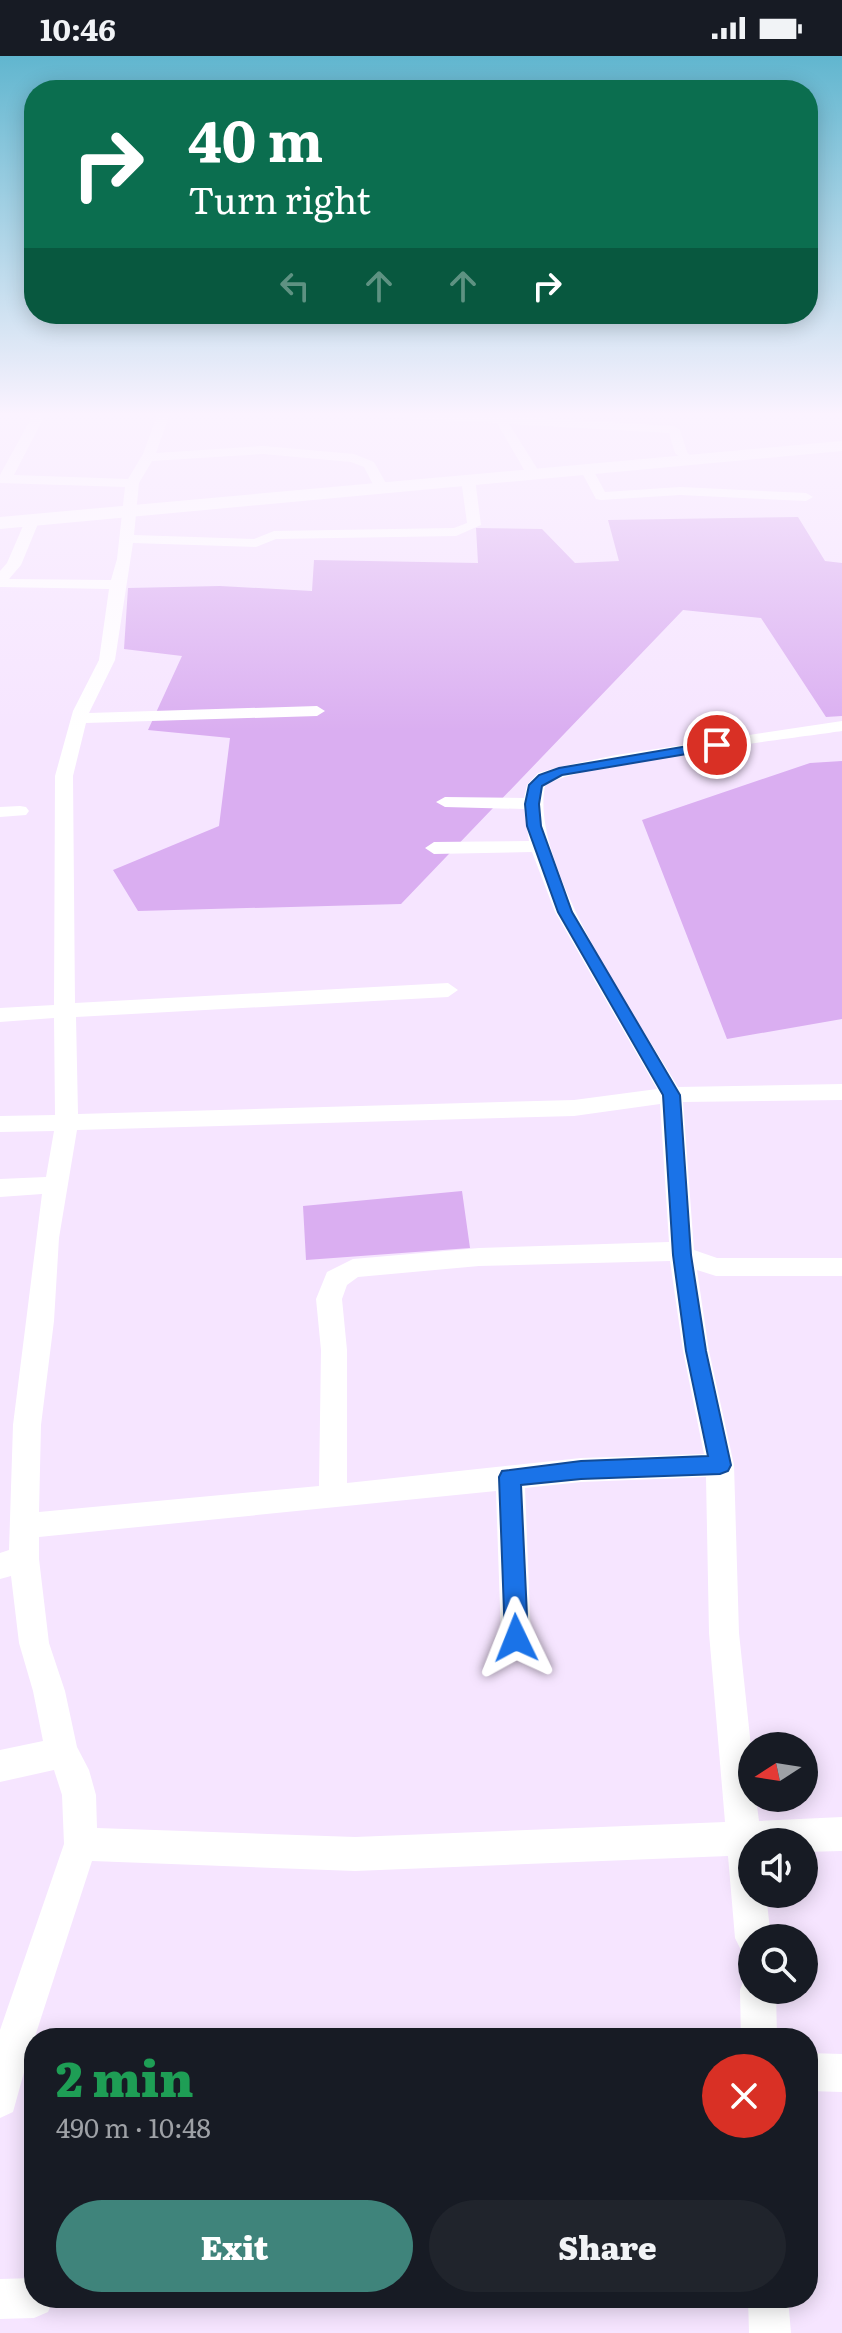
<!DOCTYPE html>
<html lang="en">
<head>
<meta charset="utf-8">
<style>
  body { margin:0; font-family:Literata,serif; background:#20242c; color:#f1f3f6; height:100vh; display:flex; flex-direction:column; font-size:30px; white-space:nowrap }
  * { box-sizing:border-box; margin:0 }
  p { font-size:26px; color:#9ea1a6 }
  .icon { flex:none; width:44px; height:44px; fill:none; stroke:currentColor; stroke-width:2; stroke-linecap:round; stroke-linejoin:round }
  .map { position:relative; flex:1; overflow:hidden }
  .drawer { position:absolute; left:24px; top:1972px; width:794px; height:280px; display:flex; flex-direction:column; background:#171b24; border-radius:32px; box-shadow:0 4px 20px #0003 }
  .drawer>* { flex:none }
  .guide { position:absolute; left:24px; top:24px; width:794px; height:244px; border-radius:32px; box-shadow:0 4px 20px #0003; background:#0b6e4f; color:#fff; overflow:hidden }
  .needle { width:52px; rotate:258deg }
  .buttons { position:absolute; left:738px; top:1676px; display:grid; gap:16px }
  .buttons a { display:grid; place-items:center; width:80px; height:80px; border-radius:50%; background:#171b24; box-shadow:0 4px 20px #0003; font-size:40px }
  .pin { position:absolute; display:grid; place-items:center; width:68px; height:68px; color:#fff; margin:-34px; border:4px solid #fff; border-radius:50%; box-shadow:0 2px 8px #0007 }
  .me { position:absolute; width:88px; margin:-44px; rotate:358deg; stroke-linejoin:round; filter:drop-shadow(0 0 6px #0008) }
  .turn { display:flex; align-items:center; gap:28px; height:168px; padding:0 32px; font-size:36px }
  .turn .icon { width:104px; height:104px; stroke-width:2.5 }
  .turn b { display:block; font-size:56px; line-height:68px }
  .lanes { display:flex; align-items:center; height:76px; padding:0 32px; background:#0003; justify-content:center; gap:40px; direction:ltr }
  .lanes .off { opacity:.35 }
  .round { display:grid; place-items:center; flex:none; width:84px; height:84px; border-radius:42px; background:#20242c }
  .overview { display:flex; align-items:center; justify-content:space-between; height:136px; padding:0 32px }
  h1 { font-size:48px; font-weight:800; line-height:60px; color:#1e9e55 }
  .action { display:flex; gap:16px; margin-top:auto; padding:16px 32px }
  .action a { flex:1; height:92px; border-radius:48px; background:#3f847b; color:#fff; font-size:32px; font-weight:800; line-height:92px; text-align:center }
  .action a+a { background:#20242c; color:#f1f3f6 }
  .status { display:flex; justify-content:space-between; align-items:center; height:56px; padding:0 40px; background:#171b24; direction:ltr }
  .status svg { height:22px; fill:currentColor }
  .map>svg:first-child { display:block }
</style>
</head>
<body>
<div class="status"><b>10:46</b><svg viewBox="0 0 49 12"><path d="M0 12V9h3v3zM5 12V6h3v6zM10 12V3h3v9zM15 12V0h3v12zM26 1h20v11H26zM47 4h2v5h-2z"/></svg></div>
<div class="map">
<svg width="842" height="2277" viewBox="0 0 842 2277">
  <rect width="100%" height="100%" fill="#f6e5ff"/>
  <!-- green -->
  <path fill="#daaef1" d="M798,461L825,505L842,507V660L826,661L761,562L683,554L401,848L138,855L113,814L219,770L230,682L148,674L182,600L124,593L128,532L220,530L312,535L314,504L478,507L476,472L542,473L575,507L619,505L608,464Z
    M842,705V963L727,983L642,764L810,707Z
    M462,1135L470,1192L306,1204L303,1150Z"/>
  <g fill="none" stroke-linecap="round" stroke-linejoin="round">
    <!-- minor -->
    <path fill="#fff" fill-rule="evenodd" d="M34,357H46L14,419L128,423L143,398L158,357H170L156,397L263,390L354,398L374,406L388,431L376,434L364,411L351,406L263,398L152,405L139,427L134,479L254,483L274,475L454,472L467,467L461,423L468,419L475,423L481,469L456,480L276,483L256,491L133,487L115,604L89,657L317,650L325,655L317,660L86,667L73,720L75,947L448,927L458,934L448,941L76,961L78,1058L574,1044L657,1033L555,856L532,796L434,798L425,792L434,786L529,785L524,753L445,751L436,746L445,741L524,742L527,729L538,717L559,711L616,699L842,665V675C797,682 566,709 545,730C529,808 637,962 678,1031L842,1028V1044L683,1046L694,1194L717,1202H842V1220H716L697,1214L709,1295L734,1409L739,1577L752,1700V1742H756L759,1765L842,1761V1795L804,1796V1786H752V1838H766L771,1882H752V1899L741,1894L735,1882L728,1800L355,1815L92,1805L28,2002L13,2056L0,2062V1974L64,1788L62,1739L54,1714L0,1726V1694L43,1685L33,1635L19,1587L11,1520L0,1523V1497L9,1494L13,1369L42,1138L0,1141V1123L46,1121L54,1075L0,1076V1060L55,1059L54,962L0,966V952L54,949L55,720L73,655L99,604L109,533L0,531V515L7,507L26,463L33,459L40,463L21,509L9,523L111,524L117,503L125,431L0,427V419ZM660,1048L669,1186L479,1192L353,1203L327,1216L316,1243L321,1294L319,1430L39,1456L41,1369L54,1265L59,1182L77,1074L574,1060ZM670,1205L683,1295L704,1398L581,1402L347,1427V1294L342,1243L347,1229L358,1221L479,1210ZM706,1421L709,1577L725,1766L355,1781L97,1772L96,1739L89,1714L77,1691L65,1635L49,1587L39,1503V1481L496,1435L501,1582L505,1592L516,1596L527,1592L531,1582L525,1432L581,1426Z
      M374,357H452L674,370L680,374L687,396L694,404L688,408L675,397L669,377L509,368L540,417L533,421L526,417L497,367L380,361Z
      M581,410H591L605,436L680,431L806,437L813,441L806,445L680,439L601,444L596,443L580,413Z
      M20,750L26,751L29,755L26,759L0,761V751Z
      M752,1918V1934H776L777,1982H741L740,1934L745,1921Z
      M808,1997L842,1998V2036L808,2035Z
      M34,2222V2242H54L48,2256L34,2262L0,2263V2223Z
      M748,2242H788L791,2277H749Z"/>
    <!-- major -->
    <path fill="#fff" fill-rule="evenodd" d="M842,385V395L0,473V461Z"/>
  </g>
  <!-- sky -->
  <linearGradient id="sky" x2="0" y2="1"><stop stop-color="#61b6cf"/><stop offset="0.53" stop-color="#fbf3ff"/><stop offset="1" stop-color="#fbf3ff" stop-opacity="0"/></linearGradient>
  <rect width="842" height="676" fill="url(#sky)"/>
  <!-- route -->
  <path fill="#1a73e8" stroke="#114b97" stroke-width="2" d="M717,685L724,689L722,692L562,719L542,730L539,748L541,770L572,856L680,1039L691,1199L706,1295L731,1409L728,1415L720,1418L581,1423L521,1429L528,1582L525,1589L516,1593L508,1589L505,1582L499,1421L502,1415L581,1405L708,1400L686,1295L673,1199L663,1039L558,856L527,770L525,748L529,729L539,719L559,712Z"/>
</svg>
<div class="buttons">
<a><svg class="needle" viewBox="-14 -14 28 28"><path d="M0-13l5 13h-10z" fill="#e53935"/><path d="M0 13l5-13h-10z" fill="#9ea1a6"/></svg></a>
<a><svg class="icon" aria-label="sound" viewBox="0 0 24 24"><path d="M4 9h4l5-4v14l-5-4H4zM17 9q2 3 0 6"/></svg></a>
<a><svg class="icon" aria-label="search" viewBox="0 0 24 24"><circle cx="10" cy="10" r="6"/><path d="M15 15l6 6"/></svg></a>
</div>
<div class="pin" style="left:717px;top:689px;background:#d93025"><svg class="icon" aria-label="arrive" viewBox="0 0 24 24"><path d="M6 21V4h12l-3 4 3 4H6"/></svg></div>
<svg class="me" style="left:516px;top:1582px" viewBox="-20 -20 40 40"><path d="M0-17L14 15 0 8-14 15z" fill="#1a73e8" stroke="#fff" stroke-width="4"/></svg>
<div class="guide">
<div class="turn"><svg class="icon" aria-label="right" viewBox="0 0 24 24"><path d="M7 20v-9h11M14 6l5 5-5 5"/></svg><div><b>40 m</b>Turn right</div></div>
<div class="lanes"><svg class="icon off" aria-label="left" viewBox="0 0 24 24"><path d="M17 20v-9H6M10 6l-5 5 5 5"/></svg><svg class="icon off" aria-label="ahead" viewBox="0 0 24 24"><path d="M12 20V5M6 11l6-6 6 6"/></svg><svg class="icon off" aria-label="ahead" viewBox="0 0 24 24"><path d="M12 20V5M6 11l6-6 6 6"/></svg><svg class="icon" aria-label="right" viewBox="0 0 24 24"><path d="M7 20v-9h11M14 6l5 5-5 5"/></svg></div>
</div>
<section class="drawer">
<div class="overview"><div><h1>2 min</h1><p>490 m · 10:48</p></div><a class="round" style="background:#d93025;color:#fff"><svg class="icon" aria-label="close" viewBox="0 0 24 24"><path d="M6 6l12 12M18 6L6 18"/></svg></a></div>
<div class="action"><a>Exit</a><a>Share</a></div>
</section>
</div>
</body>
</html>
